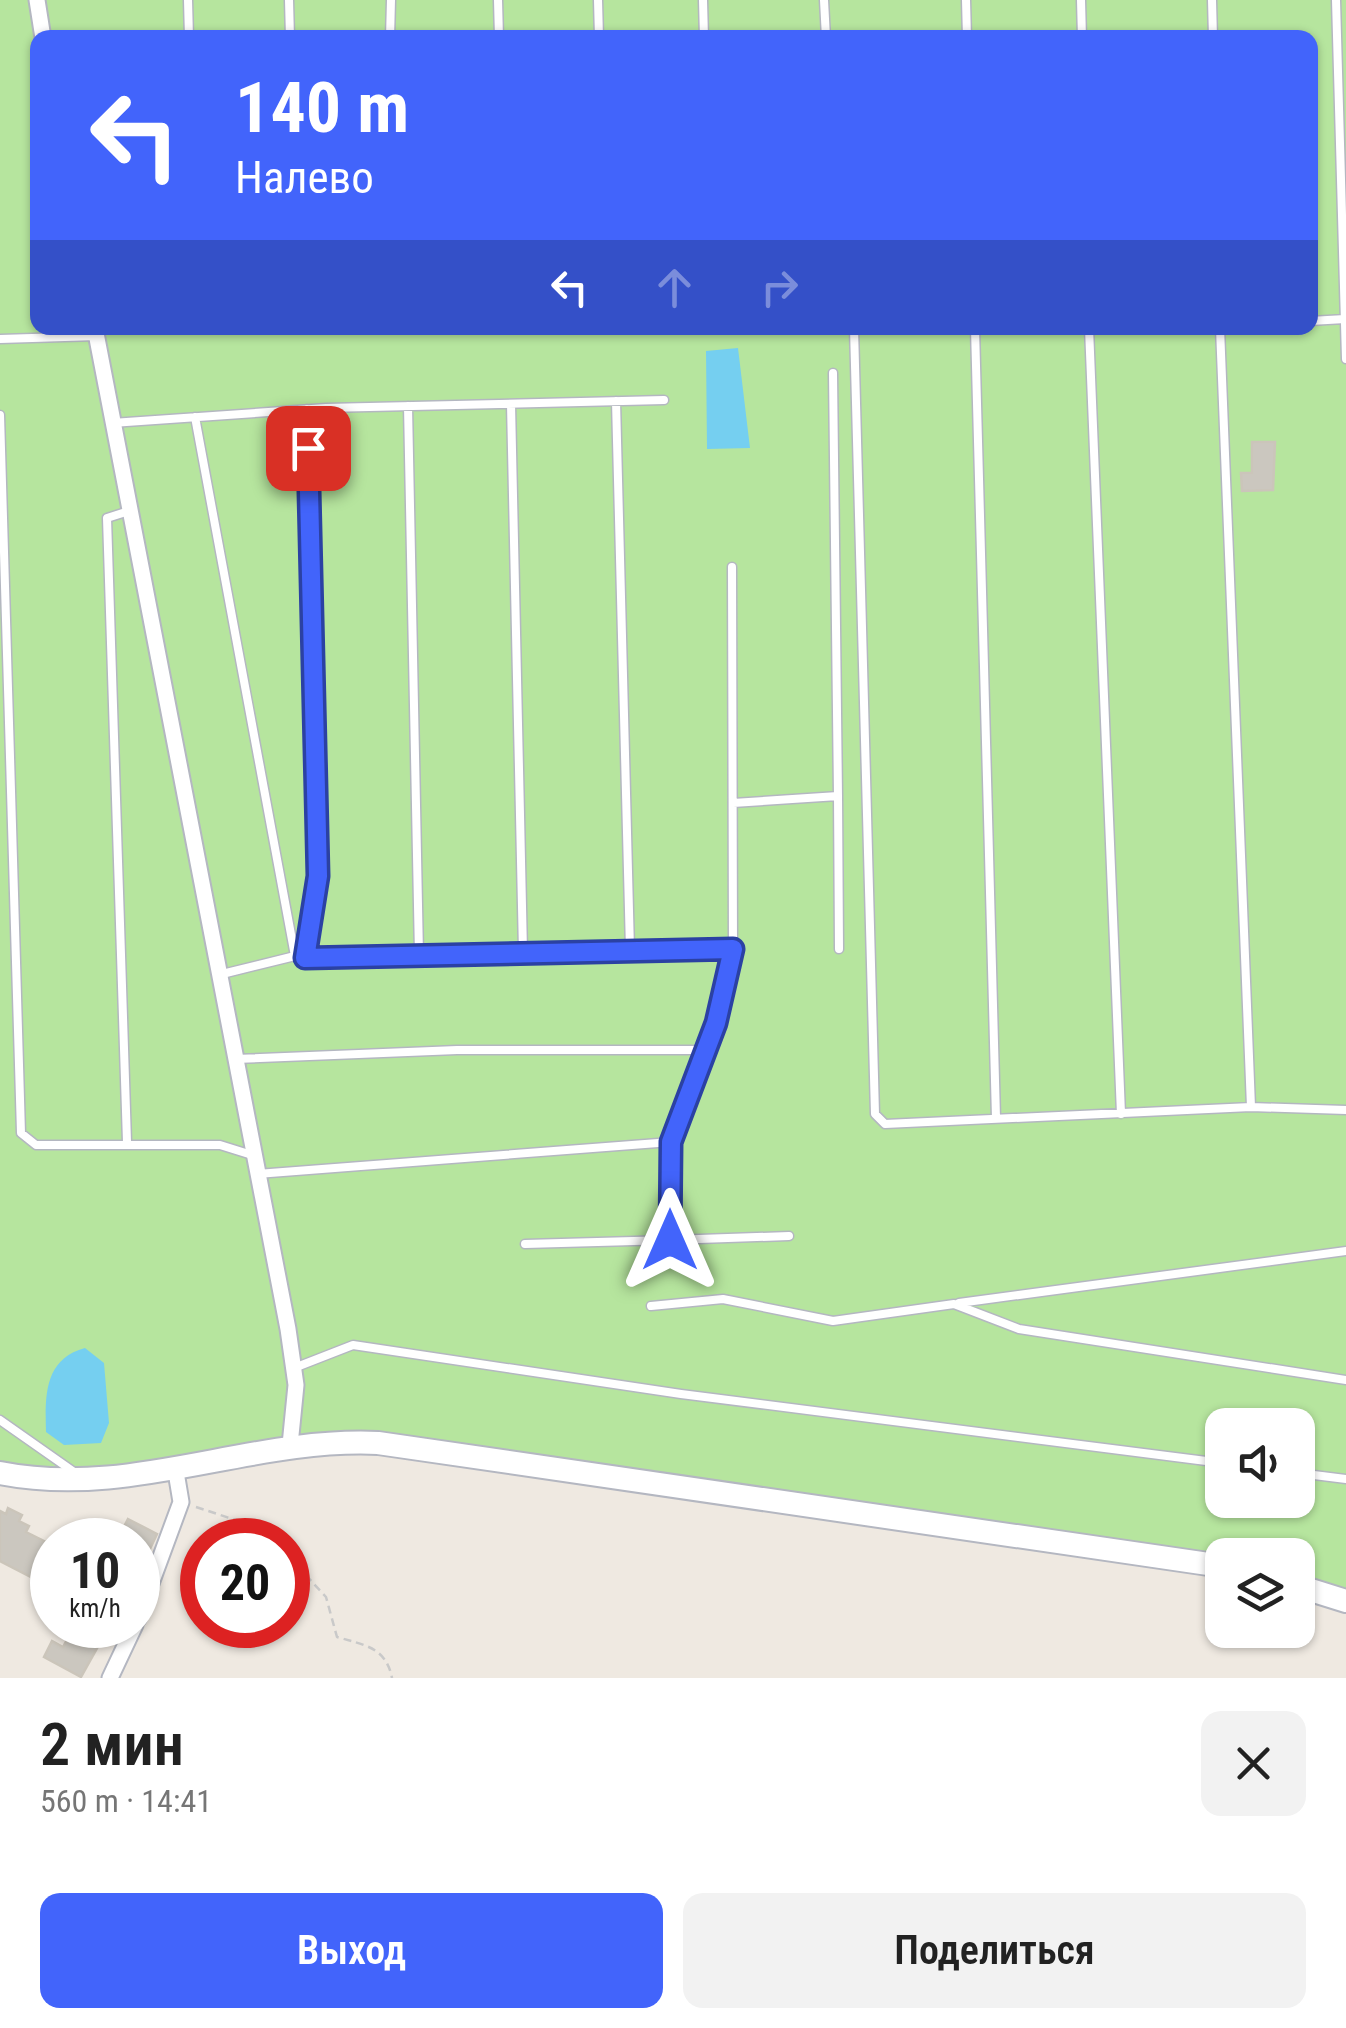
<!DOCTYPE html>
<html lang="ru">
<head>
<meta charset="utf-8">
<style>
  body { margin:0; font-family:"Roboto Condensed",sans-serif; background:#f2f2f2; color:#222; height:100vh; display:flex; flex-direction:column; font-size:38px; white-space:nowrap }
  * { box-sizing:border-box; margin:0 }
  p { font-size:32px; color:#767676 }
  .icon { flex:none; width:55px; height:55px; fill:none; stroke:currentColor; stroke-width:2; stroke-linecap:round; stroke-linejoin:round }
  .map { position:relative; height:1678px; overflow:hidden }
  .sheet { display:flex; flex-direction:column; background:#fff; flex:1 }
  .sheet>* { flex:none }
  .guide { position:absolute; left:30px; top:30px; width:1288px; height:305px; border-radius:20px; box-shadow:0 2px 8px #0004; background:#4264fb; color:#fff; overflow:hidden }
  .tools { position:absolute; left:1205px; top:1408px; display:grid; gap:20px }
  .tools a { display:grid; place-items:center; width:110px; height:110px; border-radius:20px; background:#fff; box-shadow:0 2px 8px #0004; font-size:50px }
  .speed { position:absolute; left:30px; top:1518px; display:flex; gap:20px; font-size:50px; font-weight:700; text-align:center }
  .speed>* { display:grid; place-content:center; width:130px; height:130px; border-radius:50%; background:#fff; box-shadow:0 2px 8px #0004; line-height:1 }
  .speed small { font-size:25px; font-weight:400 }
  .speed .limit { border:15px solid #d22; background:#fff; color:#111 }
  .pin { position:absolute; display:grid; place-items:center; width:85px; height:85px; color:#fff; margin:-42px; border-radius:20px; box-shadow:0 5px 15px #0006 }
  .me { position:absolute; width:110px; margin:-55px; rotate:0deg; stroke-linejoin:round; filter:drop-shadow(0 0 8px #0008) }
  .turn { display:flex; align-items:center; gap:35px; height:210px; padding:0 40px; font-size:45px }
  .turn .icon { width:130px; height:130px; stroke-width:2.5 }
  .turn b { display:block; font-size:70px; line-height:85px }
  .lanes { display:flex; align-items:center; height:95px; padding:0 40px; background:#0003; justify-content:center; gap:50px; direction:ltr }
  .lanes .off { opacity:.35 }
  .round { display:grid; place-items:center; flex:none; width:105px; height:105px; border-radius:20px; background:#f2f2f2 }
  .head { display:flex; align-items:center; justify-content:space-between; height:170px; padding:0 40px }
  h1 { font-size:60px; font-weight:600; line-height:75px }
  .action { display:flex; gap:20px; margin-top:auto; padding:20px 40px }
  .action a { flex:1; height:115px; border-radius:20px; background:#4264fb; color:#fff; font-size:40px; font-weight:600; line-height:115px; text-align:center }
  .action a+a { background:#f2f2f2; color:#222 }
  .map>svg:first-child { display:block }
</style>
</head>
<body>
<div class="map">
<svg width="1346" height="1678" viewBox="0 0 1346 1678">
  <rect width="100%" height="100%" fill="#efe9e1"/>
  <!-- green -->
  <path fill="#b6e59e" fill-rule="evenodd" d="M0,0H1346V1601L1298,1586V1555H1222L379,1443L176,1472L0,1473ZM38,38H1310V328H38ZM1222,1425H1298V1500H1222Z"/>
  <!-- water -->
  <path fill="#75cff0" d="M738,348L750,448L707,449L706,351Z
    M85,1348L104,1363L109,1423L101,1443L64,1445L46,1432C45,1396 44,1359 85,1348Z"/>
  <!-- building -->
  <path fill="#cbc7bf" stroke="#cbc5ba" stroke-width="2.5" d="M1252,442H1275L1273,490L1242,491L1241,473H1252Z
    M8,1508L22,1515L19,1521L29,1526L26,1532L52,1545V1588L0,1561V1511L6,1514Z
    M128,1519L157,1534L138,1574V1540H117Z
    M75,1625H110L81,1677L44,1657L52,1641L63,1647Z"/>
  <g fill="none" stroke-linecap="round" stroke-linejoin="round">
    <defs>
      <path id="lane" d="M188,0L189,38
        M289,0L290,38
        M498,0L499,38
        M598,0L599,38
        M703,0L704,38
        M824,0L826,38
        M966,0L967,38
        M1081,0L1082,38
        M1212,0L1213,38
        M1336,0L1346,359
        M390,38L391,0
        M1310,321L1345,319
        M854,328L875,1114L885,1124L1251,1107L1346,1110
        M975,328L996,1118
        M1089,328L1121,1114
        M1220,328L1251,1107
        M0,339L97,336
        M833,373L838,796
        M616,401L630,950
        M511,404L523,952
        M408,406L419,955
        M0,415L21,1133L36,1145H220L252,1155
        M195,417L295,956
        M112,423L326,408L664,400
        M732,567L733,949
        M733,803L838,796L839,949
        M305,958L318,876L307,409
        M218,975L295,956L733,949L716,1023L671,1142L257,1174
        M235,1059L457,1050H706
        M127,1142L107,518L129,511
        M670,1240L789,1236
        M525,1244L670,1240L671,1142
        M959,1303L1346,1251
        M651,1306L723,1299L833,1321L954,1304L1019,1329L1346,1380
        M294,1368L353,1345L681,1394L1222,1463
        M0,1420L74,1472
        M1298,1473L1346,1479"/>
      <path id="street" d="M37,0L43,38
        M95,328L288,1329L296,1385L290,1445
        M138,1619L181,1502L176,1472
        M110,1678L135,1625"/>
      <path id="secondary" d="M0,1473C130,1499 250,1437 378,1443L1222,1566
        M1298,1586L1346,1601"/>
    </defs>
    <!-- lane casing -->
    <use href="#lane" stroke="#b4b7c1" stroke-width="11"/>
    <!-- street casing -->
    <use href="#street" stroke="#b4b7c1" stroke-width="19"/>
    <!-- secondary casing -->
    <use href="#secondary" stroke="#b4b7c1" stroke-width="26"/>
    <!-- path -->
    <path stroke="#c9c9c9" stroke-width="2.5" stroke-dasharray="8 5" stroke-linecap="butt" d="M196,1507L263,1529L273,1540
      M288,1556L326,1597L337,1637C364,1645 386,1647 392,1678"/>
    <!-- lane -->
    <use href="#lane" stroke="#fff" stroke-width="8"/>
    <!-- street -->
    <use href="#street" stroke="#fff" stroke-width="15"/>
    <!-- secondary -->
    <use href="#secondary" stroke="#fff" stroke-width="22"/>
  </g>
  <g fill="none" stroke-linecap="round" stroke-linejoin="round">
    <defs>
      <path id="route" d="M308,448L318,876L305,958L733,949L716,1023L671,1142L670,1240"/>
    </defs>
    <!-- route casing -->
    <use href="#route" stroke="#2b41a3" stroke-width="25"/>
    <!-- route -->
    <use href="#route" stroke="#4264fb" stroke-width="18"/>
  </g>
</svg>
<div class="tools">
<a><svg class="icon" aria-label="sound" viewBox="0 0 24 24"><path d="M4 9h4l5-4v14l-5-4H4zM17 9q2 3 0 6"/></svg></a>
<a><svg class="icon" aria-label="layers" viewBox="0 0 24 24"><path d="M12 4l9 5-9 5-9-5zM3 14l9 5 9-5"/></svg></a>
</div>
<div class="speed"><div>10<small>km/h</small></div><div class="limit">20</div></div>
<div class="pin" style="left:308px;top:448px;background:#d93025"><svg class="icon" aria-label="arrive" viewBox="0 0 24 24"><path d="M6 21V4h12l-3 4 3 4H6"/></svg></div>
<svg class="me" style="left:670px;top:1240px" viewBox="-20 -20 40 40"><path d="M0-17L14 15 0 8-14 15z" fill="#4264fb" stroke="#fff" stroke-width="4"/></svg>
<div class="guide">
<div class="turn"><svg class="icon" aria-label="left" viewBox="0 0 24 24"><path d="M17 20v-9H6M10 6l-5 5 5 5"/></svg><div><b>140 m</b>Налево</div></div>
<div class="lanes"><svg class="icon" aria-label="left" viewBox="0 0 24 24"><path d="M17 20v-9H6M10 6l-5 5 5 5"/></svg><svg class="icon off" aria-label="ahead" viewBox="0 0 24 24"><path d="M12 20V5M6 11l6-6 6 6"/></svg><svg class="icon off" aria-label="right" viewBox="0 0 24 24"><path d="M7 20v-9h11M14 6l5 5-5 5"/></svg></div>
</div>
</div>
<section class="sheet">
<div class="head"><div><h1>2 мин</h1><p>560 m · 14:41</p></div><a class="round"><svg class="icon" aria-label="close" viewBox="0 0 24 24"><path d="M6 6l12 12M18 6L6 18"/></svg></a></div>
<div class="action"><a>Выход</a><a>Поделиться</a></div>
</section>
</body>
</html>
